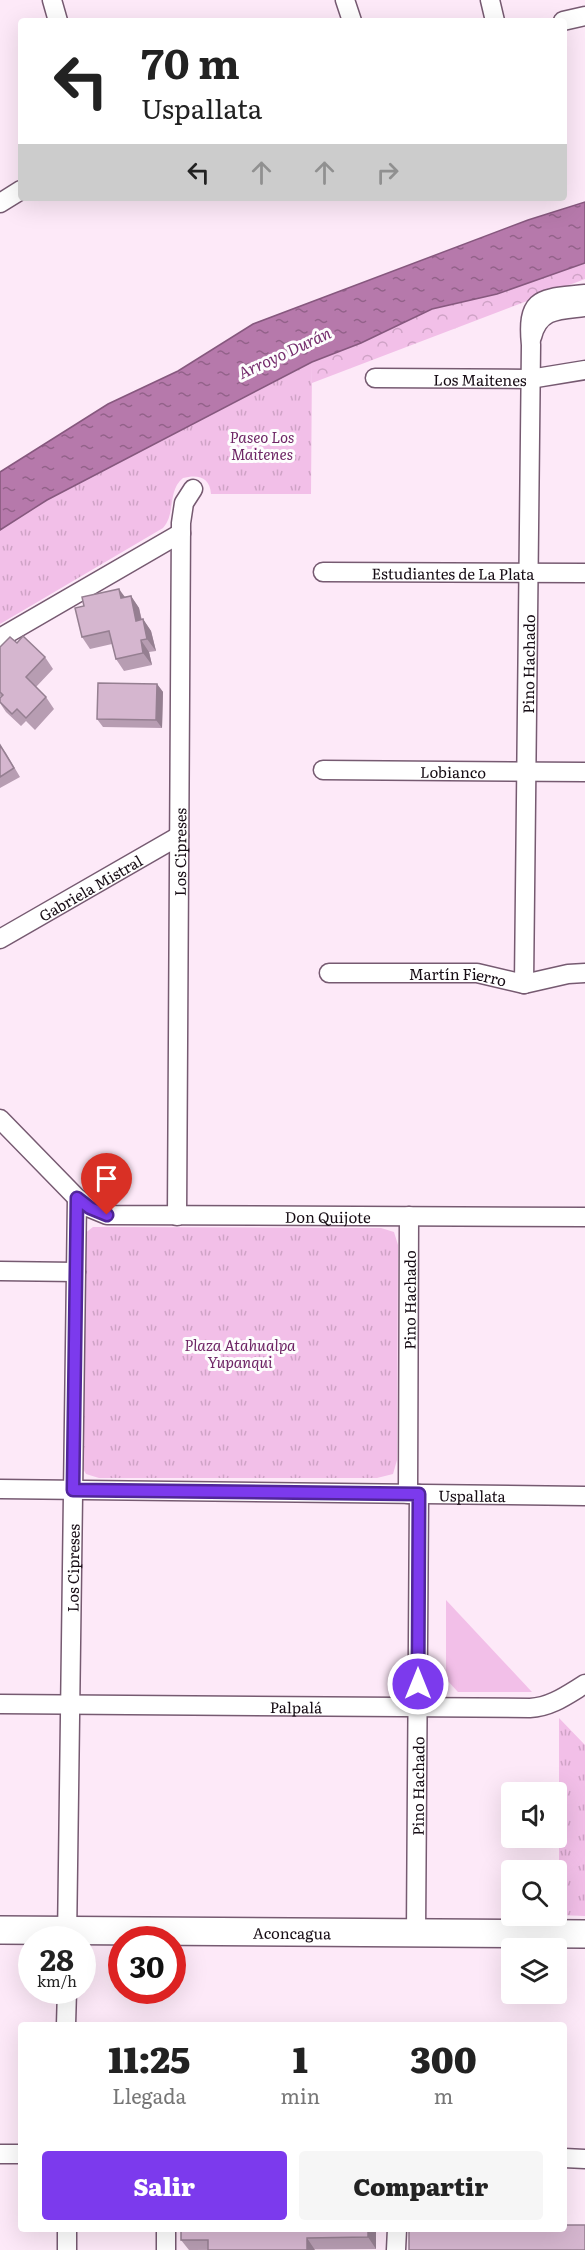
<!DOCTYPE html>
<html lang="es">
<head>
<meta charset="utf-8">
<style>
  body { margin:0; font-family:Literata,serif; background:#f6f6f6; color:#222; height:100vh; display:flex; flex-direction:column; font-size:22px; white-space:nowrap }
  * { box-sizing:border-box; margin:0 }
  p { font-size:20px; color:#767676 }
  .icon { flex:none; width:33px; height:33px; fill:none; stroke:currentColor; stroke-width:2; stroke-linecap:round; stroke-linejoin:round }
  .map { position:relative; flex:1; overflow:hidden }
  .sheet { position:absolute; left:18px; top:2022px; width:549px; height:210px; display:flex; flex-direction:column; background:#fff; border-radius:6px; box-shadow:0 6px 24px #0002 }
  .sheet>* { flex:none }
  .guide { position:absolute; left:18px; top:18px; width:549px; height:183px; border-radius:6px; box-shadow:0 6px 24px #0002; background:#fff; color:#222; overflow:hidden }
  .tools { position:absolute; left:501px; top:1782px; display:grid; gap:12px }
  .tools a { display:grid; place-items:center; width:66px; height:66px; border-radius:6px; background:#fff; box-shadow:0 6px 24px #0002; font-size:30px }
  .speed { position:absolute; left:18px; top:1926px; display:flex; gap:12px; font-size:30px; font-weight:700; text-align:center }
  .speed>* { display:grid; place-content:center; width:78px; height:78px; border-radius:50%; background:#fff; box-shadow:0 6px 24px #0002; line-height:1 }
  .speed small { font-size:15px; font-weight:400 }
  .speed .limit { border:9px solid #d22; background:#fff; color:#111 }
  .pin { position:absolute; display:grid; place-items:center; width:51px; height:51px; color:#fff; margin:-62px -26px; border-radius:50% 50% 50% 0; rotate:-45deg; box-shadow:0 0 6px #0007 }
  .pin .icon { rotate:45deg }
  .me { position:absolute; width:66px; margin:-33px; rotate:0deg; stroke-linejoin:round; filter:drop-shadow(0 0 4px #0008) }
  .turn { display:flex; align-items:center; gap:21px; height:126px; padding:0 24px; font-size:27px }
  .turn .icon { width:78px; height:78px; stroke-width:2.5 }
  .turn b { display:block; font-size:42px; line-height:51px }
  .lanes { display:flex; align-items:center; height:57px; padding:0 24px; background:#0003; justify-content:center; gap:30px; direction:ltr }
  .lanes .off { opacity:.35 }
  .eta { display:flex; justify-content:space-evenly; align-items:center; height:102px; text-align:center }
  .eta b { font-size:36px; font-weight:800; line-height:42px }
  .primary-button { display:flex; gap:12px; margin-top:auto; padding:12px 24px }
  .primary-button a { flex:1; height:69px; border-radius:6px; background:#7c3aed; color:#fff; font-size:24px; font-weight:800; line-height:69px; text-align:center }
  .primary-button a+a { background:#f6f6f6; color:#222 }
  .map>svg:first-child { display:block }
</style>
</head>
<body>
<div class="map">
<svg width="585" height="2250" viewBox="0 0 585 2250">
  <defs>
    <pattern id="forest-crowns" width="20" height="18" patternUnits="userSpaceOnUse" patternTransform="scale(1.5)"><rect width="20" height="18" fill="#f2bfe8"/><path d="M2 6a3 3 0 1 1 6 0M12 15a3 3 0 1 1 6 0" fill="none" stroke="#cfa3c6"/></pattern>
    <pattern id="park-tufts" width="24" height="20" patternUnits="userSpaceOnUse" patternTransform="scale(1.5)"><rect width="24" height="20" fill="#f2bfe8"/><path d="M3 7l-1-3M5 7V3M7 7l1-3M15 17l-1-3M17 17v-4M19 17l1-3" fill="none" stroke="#cfa3c6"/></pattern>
    <pattern id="water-ripples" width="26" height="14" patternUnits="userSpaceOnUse" patternTransform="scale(1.5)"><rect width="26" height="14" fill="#b679ab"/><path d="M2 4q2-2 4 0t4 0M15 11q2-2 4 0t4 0" fill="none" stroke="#93628a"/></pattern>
  </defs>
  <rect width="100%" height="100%" fill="#fde9f8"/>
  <!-- forest -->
  <path fill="url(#forest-crowns)" d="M585,263V279L312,383V362L361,343L432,309L497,294Z"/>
  <!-- park -->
  <path fill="url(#park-tufts)" d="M312,362L311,494H211C210,477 198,474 183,478C167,491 176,514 163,528L0,624V530L47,500Z
    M93,1227L381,1228L394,1232L398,1245L397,1460L393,1474L377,1478H99L86,1474L82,1467L84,1234Z
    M559,1718L585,1745V1916L559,1915Z"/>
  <!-- garden -->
  <path fill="#f2bfe8" d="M446,1600L532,1692H458L446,1679Z"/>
  <!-- water -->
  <path fill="url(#water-ripples)" stroke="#86587e" stroke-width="1.5" d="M585,202V263L497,294L432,309L361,343L312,362L47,500L0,530V472L108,404L178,371L253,324L528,220Z"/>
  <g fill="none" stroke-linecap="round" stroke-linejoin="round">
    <defs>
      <g id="street">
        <path d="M52,0L58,21"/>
        <path d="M345,0L352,21"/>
        <path d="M490,0L495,21"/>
        <path d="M563,21L585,16"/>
        <path d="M0,203L21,190"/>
        <path d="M532,337C539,308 560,310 585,307"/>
        <path id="s1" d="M375,378L530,379L585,370"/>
        <path id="s2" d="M323,572L585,573"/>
        <path d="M0,638L181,533"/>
        <path id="s3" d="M323,770L585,772"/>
        <path id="s4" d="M0,939L179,836"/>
        <path id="s5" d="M329,973H477L524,984L568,974L585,973"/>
        <path id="s6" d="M524,984L531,345C526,295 542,299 585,294"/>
        <path id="s7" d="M0,1119L77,1198L90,1208L107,1215L585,1217"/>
        <path id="s8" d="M177,1216L181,523L184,503L193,489"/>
        <path d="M0,1271L76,1272"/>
        <path id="s9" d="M0,1489L585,1496"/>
        <path id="s10" d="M408,1494L409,1216"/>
        <path id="s11" d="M0,1704L530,1708C551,1707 567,1695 585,1684"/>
        <path id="s12" d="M416,1933L419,1494"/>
        <path id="s13" d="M67,1940L77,1198"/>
        <path d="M66,2025L67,1990"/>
        <path d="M0,2154H21"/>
        <path d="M564,2158L585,2159"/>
        <path d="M67,2229V2250"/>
        <path d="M166,2250V2229"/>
        <path d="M396,2250L397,2229"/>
      </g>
      <g id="secondary">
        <path id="s14" d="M0,1930L585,1934"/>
      </g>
    </defs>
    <!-- street casing -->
    <use href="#street" stroke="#765a71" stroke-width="21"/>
    <!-- secondary casing -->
    <use href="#secondary" stroke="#765a71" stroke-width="30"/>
    <!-- street -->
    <use href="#street" stroke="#fff" stroke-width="18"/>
    <!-- secondary -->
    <use href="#secondary" stroke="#fff" stroke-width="27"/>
  </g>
  <!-- wall -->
  <path fill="#b79db2" d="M131,596L139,608L142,620L143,619L151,631L156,651L149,652L152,665L124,671L116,659L112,644L90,649L82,637L125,597Z
    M17,643L45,657L53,669L36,687L46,697L54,709L35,730L26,721L21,726L6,712L0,703V698L1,697L0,696V647Z
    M157,684L163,692L162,728L103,727L97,719Z
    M0,745L6,753L20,777L0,788Z
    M376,2229V2249L189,2250L181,2240Z"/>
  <!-- shaded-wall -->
  <path fill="#957f91" d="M119,589L128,601L121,598Z
    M131,596L139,608L144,633L136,621Z
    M143,619L151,631L156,651L147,639Z
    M141,640L149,652L152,665L143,653Z
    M157,684L163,692L162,728L156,720Z
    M368,2229H376V2249L368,2237Z
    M307,2238L315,2250H307Z"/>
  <!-- building -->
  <path fill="#d5b6cf" stroke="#957f91" stroke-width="1.5" d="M119,589L121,598L131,596L136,621L143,619L147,639L141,640L143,653L116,659L109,631L82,637L75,608L84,606L82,597Z
    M23,636L45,657L26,677L46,697L26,718L17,709L12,714L0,702V698L3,695L0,692V647L10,637L17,643Z
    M98,683L157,684L156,720L97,719Z
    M0,745L14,768L0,777Z
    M564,2225H585V2250H409V2229H564Z
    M181,2229H368V2237L307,2238V2250H208V2240H181Z"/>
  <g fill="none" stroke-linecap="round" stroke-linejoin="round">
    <defs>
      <path id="route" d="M107,1215L90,1208L77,1198L73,1490L419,1494L418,1684"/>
    </defs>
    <!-- route casing -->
    <use href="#route" stroke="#51269a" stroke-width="15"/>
    <!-- route -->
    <use href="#route" stroke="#7c3aed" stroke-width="10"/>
  </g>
  <g text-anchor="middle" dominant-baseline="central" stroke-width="6" stroke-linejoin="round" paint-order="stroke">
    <!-- street labels -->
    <g font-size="15" fill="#160c14" stroke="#fdfdfd">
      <text stroke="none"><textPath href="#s1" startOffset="105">Los Maitenes</textPath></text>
      <text stroke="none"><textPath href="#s2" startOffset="130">Estudiantes de La Plata</textPath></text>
      <text stroke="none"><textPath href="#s6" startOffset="320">Pino Hachado</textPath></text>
      <text stroke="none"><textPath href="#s3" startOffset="130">Lobianco</textPath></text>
      <text stroke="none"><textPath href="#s8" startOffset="364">Los Cipreses</textPath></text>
      <text stroke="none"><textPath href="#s4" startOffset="104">Gabriela Mistral</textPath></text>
      <text stroke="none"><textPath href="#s5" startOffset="129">Martín Fierro</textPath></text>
      <text stroke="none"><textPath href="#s7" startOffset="366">Don Quijote</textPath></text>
      <text stroke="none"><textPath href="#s10" startOffset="194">Pino Hachado</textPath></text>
      <text stroke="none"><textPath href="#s9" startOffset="472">Uspallata</textPath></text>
      <text stroke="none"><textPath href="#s13" startOffset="372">Los Cipreses</textPath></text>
      <text stroke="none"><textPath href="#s11" startOffset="296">Palpalá</textPath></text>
      <text stroke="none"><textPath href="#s12" startOffset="147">Pino Hachado</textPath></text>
      <text stroke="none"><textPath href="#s14" startOffset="292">Aconcagua</textPath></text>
    </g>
    <!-- park labels -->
    <g font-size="15" font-style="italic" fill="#6e2565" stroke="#fdfdfd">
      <text x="262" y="436">Paseo Los<tspan x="262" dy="17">Maitenes</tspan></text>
      <text x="240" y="1344">Plaza Atahualpa<tspan x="240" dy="17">Yupanqui</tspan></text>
    </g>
    <!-- water labels -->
    <g font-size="16" font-style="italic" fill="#752c6c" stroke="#fdfdfd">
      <text transform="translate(284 352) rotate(-25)">Arroyo Durán</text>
    </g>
  </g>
</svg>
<div class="tools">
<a><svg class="icon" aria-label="sound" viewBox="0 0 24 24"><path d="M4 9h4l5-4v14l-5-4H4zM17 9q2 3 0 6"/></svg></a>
<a><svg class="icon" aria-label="search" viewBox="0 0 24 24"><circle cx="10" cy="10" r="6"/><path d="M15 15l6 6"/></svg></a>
<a><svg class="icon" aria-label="layers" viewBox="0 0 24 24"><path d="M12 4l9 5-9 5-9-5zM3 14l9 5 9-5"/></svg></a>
</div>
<div class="speed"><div>28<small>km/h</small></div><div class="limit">30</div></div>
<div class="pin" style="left:107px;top:1215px;background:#d93025"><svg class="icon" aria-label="arrive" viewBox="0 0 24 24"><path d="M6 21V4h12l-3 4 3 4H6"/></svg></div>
<svg class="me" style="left:418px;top:1684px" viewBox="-20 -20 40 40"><circle r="17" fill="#7c3aed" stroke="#fff" stroke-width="3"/><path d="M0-11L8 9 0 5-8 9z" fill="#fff"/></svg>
<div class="guide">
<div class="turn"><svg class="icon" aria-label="left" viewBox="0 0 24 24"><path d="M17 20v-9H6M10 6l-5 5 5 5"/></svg><div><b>70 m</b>Uspallata</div></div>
<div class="lanes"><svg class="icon" aria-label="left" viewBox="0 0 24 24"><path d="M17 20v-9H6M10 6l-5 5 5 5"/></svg><svg class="icon off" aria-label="ahead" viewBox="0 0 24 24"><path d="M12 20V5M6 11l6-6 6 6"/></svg><svg class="icon off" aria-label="ahead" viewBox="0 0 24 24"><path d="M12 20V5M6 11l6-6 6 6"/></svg><svg class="icon off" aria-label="right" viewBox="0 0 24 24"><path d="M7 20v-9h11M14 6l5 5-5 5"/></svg></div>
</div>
<section class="sheet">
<div class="eta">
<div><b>11:25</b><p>Llegada</p></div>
<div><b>1</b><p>min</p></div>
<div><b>300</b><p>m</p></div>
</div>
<div class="primary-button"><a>Salir</a><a>Compartir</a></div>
</section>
</div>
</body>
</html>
